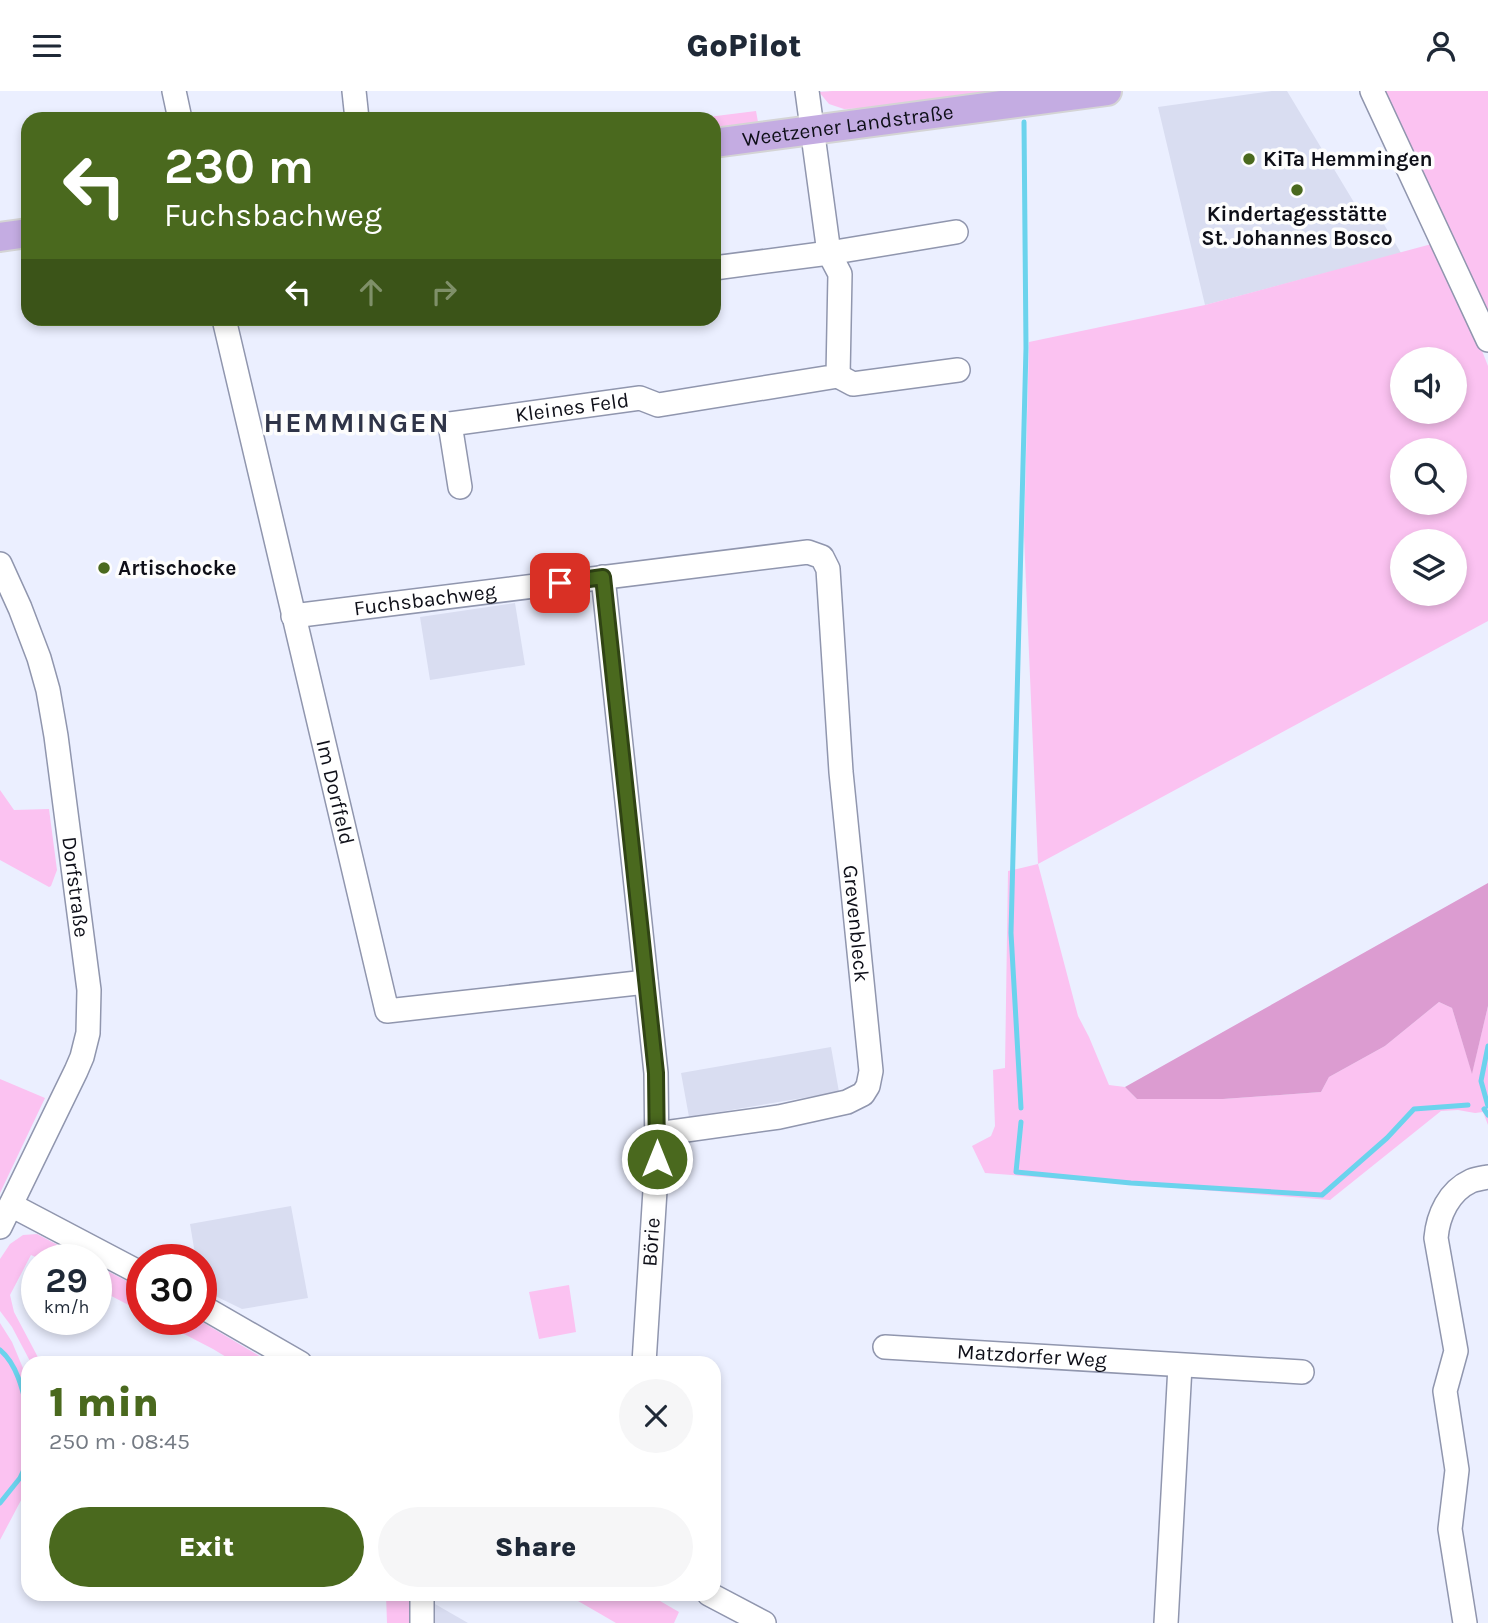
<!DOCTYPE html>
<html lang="en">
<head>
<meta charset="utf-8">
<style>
  body { margin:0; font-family:Karla,sans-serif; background:#f6f6f7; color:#1f2937; height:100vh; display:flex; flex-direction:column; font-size:26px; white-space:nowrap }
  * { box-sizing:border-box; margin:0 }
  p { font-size:23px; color:#747a83 }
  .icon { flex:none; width:38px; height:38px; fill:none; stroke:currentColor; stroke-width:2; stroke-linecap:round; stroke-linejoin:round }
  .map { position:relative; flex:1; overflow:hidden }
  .sheet { position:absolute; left:21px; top:1265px; width:700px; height:245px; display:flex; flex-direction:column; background:#fff; border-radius:21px; box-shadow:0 4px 10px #0003 }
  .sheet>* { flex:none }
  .hud { position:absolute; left:21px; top:21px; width:700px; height:214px; border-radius:21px; box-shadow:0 4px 10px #0003; background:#4a691e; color:#fff; overflow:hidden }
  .buttons { position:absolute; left:1390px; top:256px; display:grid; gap:14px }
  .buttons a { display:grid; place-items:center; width:77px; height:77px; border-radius:50%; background:#fff; box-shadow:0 4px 10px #0003; font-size:35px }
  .speed { position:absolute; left:21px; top:1153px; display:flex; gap:14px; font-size:35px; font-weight:700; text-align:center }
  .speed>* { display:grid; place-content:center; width:91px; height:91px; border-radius:50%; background:#fff; box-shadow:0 4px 10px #0003; line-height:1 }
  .speed small { font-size:18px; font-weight:400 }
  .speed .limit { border:10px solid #d22; background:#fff; color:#111 }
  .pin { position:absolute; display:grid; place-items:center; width:60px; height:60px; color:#fff; margin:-30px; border-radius:14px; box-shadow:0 4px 10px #0006 }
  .me { position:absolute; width:77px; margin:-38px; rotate:0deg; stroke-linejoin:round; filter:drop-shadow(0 0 5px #0008) }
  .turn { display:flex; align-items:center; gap:24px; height:147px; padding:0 28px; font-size:32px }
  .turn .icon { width:91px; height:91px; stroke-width:2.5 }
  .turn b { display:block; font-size:49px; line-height:60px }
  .lanes { display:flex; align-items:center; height:66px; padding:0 28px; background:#0003; justify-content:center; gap:35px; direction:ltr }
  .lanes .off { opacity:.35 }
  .round { display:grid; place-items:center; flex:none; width:74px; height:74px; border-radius:37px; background:#f6f6f7 }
  .overview { display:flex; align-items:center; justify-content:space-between; height:119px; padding:0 28px }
  h1 { font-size:42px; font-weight:800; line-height:52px; color:#4a691e }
  .cta { display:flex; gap:14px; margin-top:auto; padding:14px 28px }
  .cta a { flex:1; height:80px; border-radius:42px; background:#4a691e; color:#fff; font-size:28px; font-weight:800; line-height:80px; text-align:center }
  .cta a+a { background:#f6f6f7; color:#1f2937 }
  header { display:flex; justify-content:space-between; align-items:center; height:91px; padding:0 28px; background:#fff; font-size:32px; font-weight:800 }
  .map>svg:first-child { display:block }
</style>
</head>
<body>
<header><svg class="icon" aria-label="menu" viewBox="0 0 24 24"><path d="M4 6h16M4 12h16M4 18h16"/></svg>GoPilot<svg class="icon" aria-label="person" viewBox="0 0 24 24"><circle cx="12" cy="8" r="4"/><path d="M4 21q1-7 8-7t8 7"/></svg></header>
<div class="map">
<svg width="1488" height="1532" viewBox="0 0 1488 1532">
  <rect width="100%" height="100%" fill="#ebefff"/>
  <!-- built -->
  <path fill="#d9ddf1" d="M1272,0H1287L1361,123L1376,120L1401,162L1205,214L1158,16Z
    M515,512L525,574L430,589L420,526Z
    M831,956L839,1001L689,1026L681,982Z
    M291,1115L308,1207L242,1218L201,1198V1169H196L190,1133Z
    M435,1513L468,1532H435Z"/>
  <!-- green -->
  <path fill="#fbc2f1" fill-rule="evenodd" d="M832,0H1019L871,17L844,18L829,13L819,1Z
    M1379,0H1488V233Z
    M756,20L758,31L714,40V28H692Z
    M1439,151L1488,275V530L1038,773L1078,925L1089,946L1109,994L1125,996L1137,1008H1223L1321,1001L1329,986L1385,955L1439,911L1452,917L1472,982L1488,915V1034L1483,1021L1475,1022L1458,1019L1441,1020L1330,1109L985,1082L972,1055L991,1045L995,1035L993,979L1005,977L1008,780L1038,773L1024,445L1029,251L1205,214ZM1402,268H1454V320H1402ZM1402,359H1454V411H1402ZM1402,450H1454V502H1402Z
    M0,699L14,719L49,718L57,779L51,795L49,796L0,769Z
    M0,988L45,1007L0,1102Z
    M37,1143L86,1169H42L31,1164L10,1204L14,1221L41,1272H31L12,1236L0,1220V1168L10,1153L23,1144Z
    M96,1174L134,1194L133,1198L142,1203V1221L96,1197Z
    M569,1194L576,1241L539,1248L529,1201Z
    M157,1229H199L271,1272H236L213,1258Z
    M0,1232L12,1251L28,1289V1396L0,1449Z
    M386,1503H410L409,1532H387Z
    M566,1503H648L679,1521L674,1532H616Z"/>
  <!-- forest -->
  <path fill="#dc9cd1" d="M1488,792V915L1472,983L1452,917L1439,911L1385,955L1329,986L1321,1001L1223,1008H1137L1125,996Z"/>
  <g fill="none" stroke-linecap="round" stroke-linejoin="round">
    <!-- stream -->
    <path stroke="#6bd3ed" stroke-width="5" d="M1488,955L1481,990L1488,1015
      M1021,1017L1011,842L1026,257L1024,31
      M1484,1018L1488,1024
      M1021,1031L1016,1081L1131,1092L1322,1104L1387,1047L1414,1018L1468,1014
      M0,1259C17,1273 23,1300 28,1321
      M0,1412L20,1387L28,1370"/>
    <defs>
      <g id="minor">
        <path d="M174,0L180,28"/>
        <path d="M354,0L357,28"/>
        <path d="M1372,0L1488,249"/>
        <path d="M714,177L829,162L956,141"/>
        <path id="s1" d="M224,228L387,920L646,891"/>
        <path d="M838,285L853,293L958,279"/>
        <path id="s2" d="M460,396L450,333L640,307L658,314L838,285L840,183L829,162L807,0"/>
        <path id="s3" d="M0,473L20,517L39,567L48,599L56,645L89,899L88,942L82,966L76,980L0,1136"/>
        <path d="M603,486L656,982L657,1068L644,1272"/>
        <path id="s4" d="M293,525L808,461L822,466L828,478L841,681L871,980L868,995L863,1003L847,1011L779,1026L657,1043"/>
        <path d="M11,1114L142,1183"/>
        <path d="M201,1215L300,1272"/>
        <path id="s5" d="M885,1256L1302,1281"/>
        <path d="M709,1503L764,1532"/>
        <path d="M422,1532V1503"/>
        <path d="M1166,1532L1180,1275"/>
        <path d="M1465,1532L1450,1438L1457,1379L1445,1300L1456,1260L1436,1147C1438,1124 1449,1100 1471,1090C1476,1088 1483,1087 1488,1086"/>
      </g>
      <g id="major">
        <path id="s6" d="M714,52L1107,0"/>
        <path d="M0,146L28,142"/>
      </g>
    </defs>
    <!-- minor casing -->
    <use href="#minor" stroke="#9096ae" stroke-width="26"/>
    <!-- major casing -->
    <use href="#major" stroke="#d4d4d5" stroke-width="32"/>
    <!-- minor -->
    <use href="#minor" stroke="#fff" stroke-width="23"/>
    <!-- major -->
    <use href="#major" stroke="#c4ace2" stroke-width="28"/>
  </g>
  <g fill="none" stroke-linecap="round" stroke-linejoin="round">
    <defs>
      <path id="route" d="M560,492L603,486L656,982L657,1068"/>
    </defs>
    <!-- route casing -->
    <use href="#route" stroke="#304414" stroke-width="18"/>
    <!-- route -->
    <use href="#route" stroke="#4a691e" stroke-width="12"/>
  </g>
  <!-- markers -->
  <g fill="#4a691e" stroke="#fdfdfd" stroke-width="2.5">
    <circle cx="1249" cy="68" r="7"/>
    <circle cx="1297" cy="99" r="7"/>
    <circle cx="104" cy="477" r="7"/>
  </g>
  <g text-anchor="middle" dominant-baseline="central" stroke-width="7" stroke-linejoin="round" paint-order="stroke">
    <!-- street labels -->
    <g font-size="21" fill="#0e0f18" stroke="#fdfdfd">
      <text stroke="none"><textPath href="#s6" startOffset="135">Weetzener Landstraße</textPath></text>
      <text stroke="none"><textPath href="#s2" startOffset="187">Kleines Feld</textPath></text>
      <text stroke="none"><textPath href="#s4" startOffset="133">Fuchsbachweg</textPath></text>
      <text stroke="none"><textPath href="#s1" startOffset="486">Im Dorffeld</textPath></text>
      <text stroke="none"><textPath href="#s3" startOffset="334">Dorfstraße</textPath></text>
      <text stroke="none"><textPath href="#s4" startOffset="903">Grevenbleck</textPath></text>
      <text transform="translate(651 1151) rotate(-86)">Börie</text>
      <text stroke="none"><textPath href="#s5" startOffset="147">Matzdorfer Weg</textPath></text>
    </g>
    <!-- poi labels -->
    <g font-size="21" font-weight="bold" fill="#0e0f18" stroke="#fdfdfd" text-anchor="start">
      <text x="1263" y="68">KiTa Hemmingen</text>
      <text x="1297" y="123" text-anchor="middle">Kindertagesstätte<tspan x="1297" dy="24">St. Johannes Bosco</tspan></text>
      <text x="118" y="477">Artischocke</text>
    </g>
    <!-- district labels -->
    <g font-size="28" font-weight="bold" letter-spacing="2" fill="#2f3448" stroke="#fdfdfd">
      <text x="357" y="331">HEMMINGEN</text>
    </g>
  </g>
</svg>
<div class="buttons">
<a><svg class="icon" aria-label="sound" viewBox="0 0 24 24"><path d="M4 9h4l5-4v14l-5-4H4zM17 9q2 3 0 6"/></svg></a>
<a><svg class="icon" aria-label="search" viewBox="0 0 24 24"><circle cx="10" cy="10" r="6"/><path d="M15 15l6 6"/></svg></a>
<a><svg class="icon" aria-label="layers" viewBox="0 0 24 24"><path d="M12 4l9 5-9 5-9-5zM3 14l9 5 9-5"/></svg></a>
</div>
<div class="speed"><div>29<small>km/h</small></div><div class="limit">30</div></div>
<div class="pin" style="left:560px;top:492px;background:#d93025"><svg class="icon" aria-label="arrive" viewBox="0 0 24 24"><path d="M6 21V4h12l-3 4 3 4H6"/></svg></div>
<svg class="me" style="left:657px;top:1068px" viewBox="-20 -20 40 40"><circle r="17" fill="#4a691e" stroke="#fff" stroke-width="3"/><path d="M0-11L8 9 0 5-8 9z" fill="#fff"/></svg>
<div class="hud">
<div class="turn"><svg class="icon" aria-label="left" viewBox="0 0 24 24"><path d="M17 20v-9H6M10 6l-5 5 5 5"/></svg><div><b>230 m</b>Fuchsbachweg</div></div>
<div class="lanes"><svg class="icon" aria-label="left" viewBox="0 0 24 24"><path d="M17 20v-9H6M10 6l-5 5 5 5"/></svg><svg class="icon off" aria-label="ahead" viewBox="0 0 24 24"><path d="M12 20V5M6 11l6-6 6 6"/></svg><svg class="icon off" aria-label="right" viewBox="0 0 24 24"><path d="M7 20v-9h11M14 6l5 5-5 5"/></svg></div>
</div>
<section class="sheet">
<div class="overview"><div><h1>1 min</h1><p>250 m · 08:45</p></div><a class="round"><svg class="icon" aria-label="close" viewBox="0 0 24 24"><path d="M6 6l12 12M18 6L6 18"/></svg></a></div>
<div class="cta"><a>Exit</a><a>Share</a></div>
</section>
</div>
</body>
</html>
